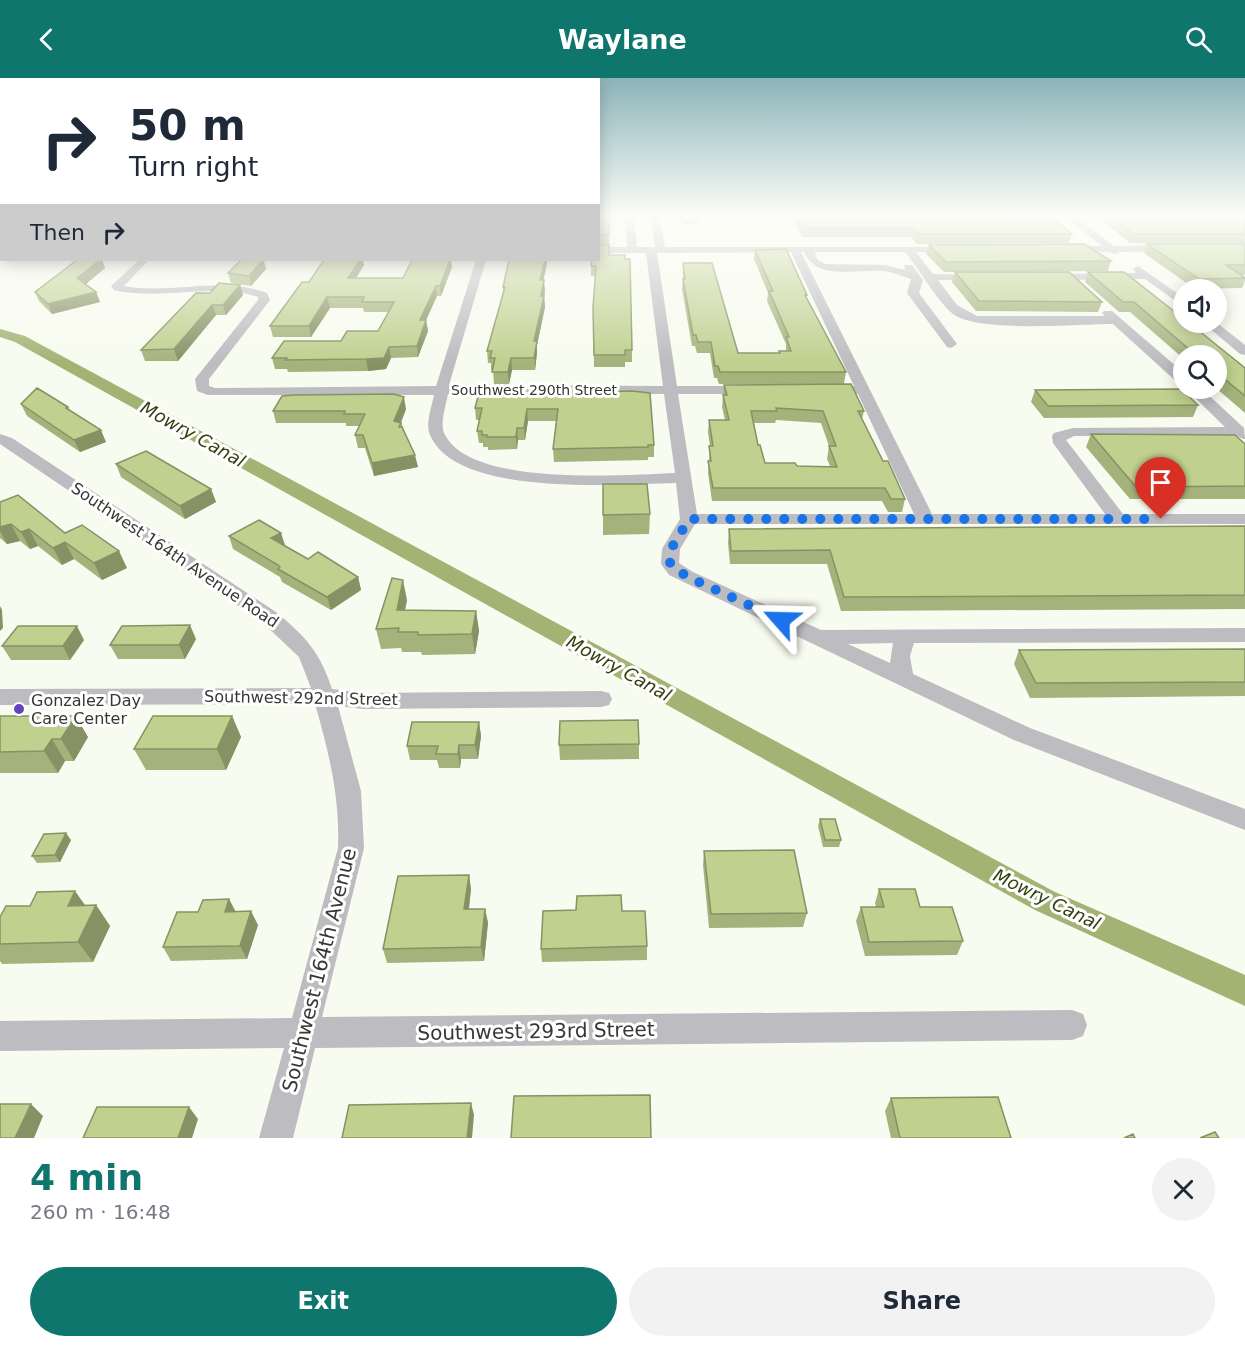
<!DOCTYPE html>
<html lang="en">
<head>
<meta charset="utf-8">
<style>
  body { margin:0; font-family:"DejaVu Sans",sans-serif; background:#f2f2f3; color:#1f2937; height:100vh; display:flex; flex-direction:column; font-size:22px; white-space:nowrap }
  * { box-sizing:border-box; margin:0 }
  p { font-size:20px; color:#747a83 }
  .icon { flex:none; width:33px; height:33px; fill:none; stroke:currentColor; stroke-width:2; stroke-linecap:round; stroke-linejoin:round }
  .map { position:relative; height:1060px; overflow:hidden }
  .panel { display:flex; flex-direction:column; background:#fff; flex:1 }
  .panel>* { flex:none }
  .guide { position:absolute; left:0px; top:0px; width:600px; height:183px; box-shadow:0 3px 15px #0003; background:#fff; color:#1f2937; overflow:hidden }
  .controls { position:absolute; left:1173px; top:201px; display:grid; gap:12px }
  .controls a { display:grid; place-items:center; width:54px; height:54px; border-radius:50%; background:#fff; box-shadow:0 3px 15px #0003; font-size:30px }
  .pin { position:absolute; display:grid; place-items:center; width:51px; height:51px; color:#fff; margin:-62px -26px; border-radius:50% 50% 50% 0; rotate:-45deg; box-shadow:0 0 6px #0007 }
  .pin .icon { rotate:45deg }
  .me { position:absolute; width:66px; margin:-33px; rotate:295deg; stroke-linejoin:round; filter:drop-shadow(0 0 4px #0008) }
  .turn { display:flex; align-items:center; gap:21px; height:126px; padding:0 30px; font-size:27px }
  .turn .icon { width:78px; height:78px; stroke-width:2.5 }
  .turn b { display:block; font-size:42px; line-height:51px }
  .then { display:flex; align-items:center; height:57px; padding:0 30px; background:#0003; gap:12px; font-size:22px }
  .round { display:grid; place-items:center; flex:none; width:63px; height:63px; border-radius:32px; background:#f2f2f3 }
  .headline { display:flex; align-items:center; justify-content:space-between; height:102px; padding:0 30px }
  h1 { font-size:36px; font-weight:700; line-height:45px; color:#0f766e }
  .action { display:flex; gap:12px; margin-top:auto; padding:12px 30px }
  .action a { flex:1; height:69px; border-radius:36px; background:#0f766e; color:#fff; font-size:24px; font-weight:700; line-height:69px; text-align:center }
  .action a+a { background:#f2f2f3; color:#1f2937 }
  header { display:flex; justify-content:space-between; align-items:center; height:78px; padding:0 30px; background:#0f766e; color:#fff; font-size:27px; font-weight:700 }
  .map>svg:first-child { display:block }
</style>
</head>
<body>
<header><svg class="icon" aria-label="back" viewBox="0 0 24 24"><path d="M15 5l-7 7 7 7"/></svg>Waylane<svg class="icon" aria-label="search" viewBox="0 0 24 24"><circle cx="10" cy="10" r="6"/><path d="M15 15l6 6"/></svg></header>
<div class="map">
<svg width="1245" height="1060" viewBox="0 0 1245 1060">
  <rect width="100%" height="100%" fill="#f8fbef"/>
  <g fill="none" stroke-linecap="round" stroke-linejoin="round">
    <!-- canal -->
    <path fill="#a3b374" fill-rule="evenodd" d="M0,251L25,258L1055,814L1245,897V928L1035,832L15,264L0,259Z"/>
    <!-- minor -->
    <path fill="#bcbcc1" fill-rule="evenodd" d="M625,138H634L637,169H655L650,138H659L665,169H957L958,171L953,174H916L933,196L983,197V201L979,202H938L957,227L977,238H1105L1102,235L1104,233H1112L1184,295V307L1179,306L1113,246C1078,246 978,255 953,236C937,223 919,191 905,174H815L817,181L825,186L886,187L905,192L904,187H912L923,202L919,215L957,266L951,270L947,269L907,215L911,201C902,198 893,194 883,193C858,191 816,203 804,174H801L932,436H1105L1053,365L1052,358L1054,355L1073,350L1225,349L1185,310H1201L1244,350L1245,361H1243L1235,357L1074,358L1066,362L1123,436H1245V446H695L680,471L679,485L693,494L821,552L1245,550V564L914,565L910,578L913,596L1030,650L1245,731V752L1014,662L669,497L661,486L662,471L680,441L676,405C618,406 457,420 430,357C425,346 432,328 434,317H208L197,313L195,301L258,222V219C219,204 159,223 114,212L111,208L139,182H149L124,208C171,217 221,197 267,215L270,222L209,301V308L215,310L436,308L476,182H486L449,307L663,308L646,175H598V169H627ZM791,174L854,308H827L820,312L827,316H858L914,436H697L678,316H749L756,312L749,308H677L657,175ZM448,316H664L675,395C623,397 472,409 445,357C439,347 446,328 448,316ZM893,565L890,585L848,566Z
      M1064,138H1075L1114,168L1172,167L1177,170L1172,173L1120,174L1115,176L1109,174L1062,173L1061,171L1066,168H1102Z
      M0,169H2V175H0Z
      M1138,188L1184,220V229L1145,201L1048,202L1043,199L1048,196L1136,195L1133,191Z
      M1202,244H1216L1245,267V277L1240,276Z
      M0,356L12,360L276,534C306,559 320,574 332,611L363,615L601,613L609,615L612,621L609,627L601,629L363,631L338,628L361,713L364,770L322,939L1072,932L1083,936L1087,947L1083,958L1072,962L315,970L293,1060H259L284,970L0,973V943L292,940L338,770C340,720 329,674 315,626L0,627V611L311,610L299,579L262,544L0,366Z"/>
  </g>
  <!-- wall -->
  <path fill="#a4b37b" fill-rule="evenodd" d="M598,138H609V177L632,272V284H625V289H594L593,230L595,198H591V188L598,182Z
    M665,138H700L699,146H683L682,143H665Z
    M786,138H1050L1072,156L1069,165L917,166L911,159H802L791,138Z
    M1097,138H1245V165H1130Z
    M1147,166H1245V197H1241L1245,200V203L1242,210L1195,211L1144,175Z
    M929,167L1111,183L1108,193L944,194L926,176Z
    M755,172L807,217V220L846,294L844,306H719L717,300H714L710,275H697L695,268H692L682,211L683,201V185L738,275H779V273H786V266L767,223L768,215L754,181Z
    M77,182H102L105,190L86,206L96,214L100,224L52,236L39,223L35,214Z
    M241,182H264L266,191L251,208L231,205L228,195Z
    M412,182H451L452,189L441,218H437L426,242L428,253L418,279L391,280L386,291L368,293L288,294L287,291H275L272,280L341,263L378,253L388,234H364L363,230H330L311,259H273L270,248L309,204L364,187L356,200H403Z
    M509,182H547V186L543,202L545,213L544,218L545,229L537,267V275L535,292H512L509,306L494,307L493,292H491V285H488L487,273L503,214V209Z
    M955,194L1102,224L1098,234L976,233L952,204Z
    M1088,194L1245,290V335L1216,310V278H1184V281L1130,234H1119L1085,204Z
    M240,207L243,217L226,237H216L178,283H145L141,272L210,215Z
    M506,307L507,314L532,316L654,367V379H648V382L554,384L553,371L556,343H528L525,362H518L517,371L488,372V369H483V365H479L477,353L480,342H476L475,330L489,314Z
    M724,307L864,333L862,341L883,383L905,421L902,434H888L882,423H712L708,395L710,368L708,354L709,342H725L722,329ZM776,342L821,345L829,368L827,381L830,388H797L765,385L758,367L754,345H775Z
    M1035,312L1198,327L1193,339L1044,340L1031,324Z
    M21,326L68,329L70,332L106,364L80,374L27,338Z
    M406,331L401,344L418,389L374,398L365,370H358L355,357L359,348H346V345H276L273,333Z
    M1091,356L1245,366V421H1130L1086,369Z
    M116,386L211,411L216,424L185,441L121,399Z
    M0,424L127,490L102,502L74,481L62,487L38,468L30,471L20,463L7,466L0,460Z
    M650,436L649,456L603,457V437Z
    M1245,448V531L841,533L827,486H730L728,465L729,451Z
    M281,455L284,468L308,481L358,499L361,512L331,532L282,504L280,499L233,471L229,458Z
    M407,522L405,532L476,533L479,553L475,576L422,577L421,574H402L401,570L381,571L376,551Z
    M196,561L185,581H118L110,567Z
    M84,562L70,582H11L2,568Z
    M1245,571V618L1030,620L1014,586L1019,572Z
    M0,638L88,659L74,683H65L58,695H0Z
    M232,638L241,659L226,692H146L134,671Z
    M479,644L481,658L478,681H461L460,690H439L437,682H410L407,668Z
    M639,666V681L560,682L559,667Z
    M820,741L841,762L839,769H823L818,748Z
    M71,762L60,784L37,785L32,778Z
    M704,773L807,835L803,849L709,850L703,787Z
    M469,797L471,811L469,831H485L488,845L484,883L387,885L383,871Z
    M879,811L920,829L963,863L957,877L865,878L856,843L861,829H876L875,825Z
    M229,821L236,834L258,847L247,881L171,883L163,869L198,834Z
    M96,827L110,848L93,884L2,886L0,883V839L85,828Z
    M576,832L622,833L647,868V882L542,884L541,871Z
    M891,1020L1011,1060H891L885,1033Z"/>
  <!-- shaded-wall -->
  <path fill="#869264" d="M100,182H102L105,190L81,210L77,200Z
    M263,182L266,191L251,208L249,198Z
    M360,182H363L364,187L350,210L348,200Z
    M450,182H451L452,189L441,218L440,208Z
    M545,182H547V186L541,213L540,202Z
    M544,202L545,213L543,226L544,218L545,229L537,267V275L535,292L534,263Z
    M240,207L243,217L226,237L223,227Z
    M436,208L437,218L421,253L420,242Z
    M96,214L100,224L52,236L48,226Z
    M327,219L330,230L311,259L309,248Z
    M212,227L216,237L178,283L174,271Z
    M426,242L428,253L418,279L417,268Z
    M389,269L391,280L386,291L368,293L366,281Z
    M511,280L512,292L509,306L508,294Z
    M404,319L406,331L397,355L394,343Z
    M527,331L528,343L525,362L524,350Z
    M517,350L518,362L517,371L516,359Z
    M101,352L106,364L80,374L74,362Z
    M415,377L418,389L374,398L372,385Z
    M211,411L216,424L185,441L180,428Z
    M11,446L20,463L7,466L0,453V449Z
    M29,451L38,468L30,471L21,454Z
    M281,455L285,467L275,473L271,460Z
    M65,464L74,481L62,487L53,470Z
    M119,473L127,490L102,502L94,485Z
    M358,499L361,512L331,532L327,519Z
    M403,502L407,522L401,552L397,532Z
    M0,528L2,532L3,550L0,553Z
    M476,533L479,553L475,576L472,556Z
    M190,547L196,561L185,581L179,567Z
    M77,548L84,562L70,582L63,568Z
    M76,638L88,659L74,683L61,661Z
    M232,638L241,659L226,692L217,671Z
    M479,644L481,658L478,681L475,667Z
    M52,661L65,683L58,695L44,673Z
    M459,667L461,681L460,690L458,676Z
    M66,755L71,762L60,784L55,777Z
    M469,797L471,811L467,845L464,831Z
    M75,813L90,834L68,828Z
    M229,821L236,835L225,834Z
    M96,827L110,848L93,884L78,864Z
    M485,831L488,845L484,883L481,869Z
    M251,833L258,847L247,881L240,868Z
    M471,1025L474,1037L472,1060H467Z
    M31,1026L43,1038L34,1060H15Z
    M189,1029L198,1041L192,1060H178Z"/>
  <!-- building -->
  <path fill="#bfd08f" stroke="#869264" stroke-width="1.5" fill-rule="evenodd" d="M598,138H609V157H598Z
    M796,138H1050L1072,156H919L913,150H803Z
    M1111,138H1245V156H1133Z
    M1084,166L1111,183L946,184L929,167Z
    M1147,166H1245V187H1226L1245,200L1199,201Z
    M598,167H609V177H625V181H630L632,272H625V277H594L593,230L596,188H591L592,182H598Z
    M786,171L807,217H805L846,294H720L718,288H715L711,264H698L696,257H693L683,201H685L683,185H712L738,275H780L779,273H791L786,259H789L769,213H773L755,172Z
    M77,182H100L77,200L96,214L48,226L35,214Z
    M241,182H263L249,198L228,195Z
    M324,182H360L348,200H403L412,182H450L440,208H436L420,242H426L417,268L389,269L384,280L366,281L285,282L287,280H272L284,263H341L347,253H378L394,224H362L364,219H327L309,248H270L302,204H309Z
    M509,182H545L540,202H544L541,218H544L534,263H537L534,280H511L508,294H492L495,280H490L492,273H487L505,209H503Z
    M955,194H1069L1102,224L979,223Z
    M1088,194H1124L1184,241V244H1188L1245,290V318L1216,294V278H1197L1134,224H1123Z
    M219,205L240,207L223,227H212L174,271L141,272L196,215H210Z
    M851,306L864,333H858L883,383H888L905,421H891L885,410H713L708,383H711L709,368H713L709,342H729L723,317H727L724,307ZM776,330L823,333L836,368H829L837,389L797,388L795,385H765L760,367H758L751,333H777Z
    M490,307H506L505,314L532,316L632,313L650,315L654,367H648V369L553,371L558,331H527L524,350H517L516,359H487V357H482V353H477L482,330H475L479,315L489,314Z
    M37,310L68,329L66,330L101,352L74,362L21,326Z
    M1181,311L1198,327L1048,328L1035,312Z
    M394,316L404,319L394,343L401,345L399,349H402L415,377L372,385L363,357H355L365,336H344L345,333H273L282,318L293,317Z
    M1091,356L1235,357L1245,366V408L1136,409Z
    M146,373L211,411L180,428L116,386Z
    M603,406H647L650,436L603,437Z
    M18,417L65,455L82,447L119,473L94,485L65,464L53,470L29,451L21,454L11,446L0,449V424Z
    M259,442L281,455L271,460L308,481L318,474L358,499L327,519L278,491L280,489L278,487L229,458Z
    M1245,448V517L844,519L830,472L731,473L729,451Z
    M392,500L403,502L397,532L476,533L472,556L418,557V554H398L399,550L376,551Z
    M190,547L179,567H110L122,548Z
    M18,548H77L63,568H2Z
    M1245,571V604L1036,605L1019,572Z
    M0,638H76L61,661H52L44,673L0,674Z
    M153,638H232L217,671H134Z
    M638,642L639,666L559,667L560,643Z
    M412,644H479L475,667H459L458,676H436L438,668H407Z
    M820,741H835L841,762H825Z
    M66,755L55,777L32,778L44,756Z
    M794,772L807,835L711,836L704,773Z
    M469,797L464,831H485L481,869L383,871L398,798Z
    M879,811H915L920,829H952L963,863L869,864L861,829H884Z
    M75,813L68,828L96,827L78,864L0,866V839L6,828H30L37,814Z
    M621,817L622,833H645L647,868L541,871L543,833L576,832L577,818Z
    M229,821L225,834L251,833L240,868L163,869L177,834H198L203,822Z
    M650,1017L651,1060H511L514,1018Z
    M998,1019L1011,1060H900L891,1020Z
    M471,1025L467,1060H342L349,1027Z
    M0,1026H31L15,1060H0Z
    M97,1029H189L178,1060H83Z
    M1215,1054L1219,1060H1200Z
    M1133,1056L1135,1060H1124Z"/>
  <!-- sky -->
  <linearGradient id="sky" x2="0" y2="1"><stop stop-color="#8cb4ba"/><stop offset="0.48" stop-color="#fcfdf8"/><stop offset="1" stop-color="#fcfdf8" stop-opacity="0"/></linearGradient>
  <rect width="1245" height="286" fill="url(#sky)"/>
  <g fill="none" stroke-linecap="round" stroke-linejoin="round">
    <!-- route -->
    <path stroke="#1a73e8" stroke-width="10" stroke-dasharray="0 18" d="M781,542L686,498L670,486L671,471L689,441H1161"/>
  </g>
  <!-- markers -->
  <circle fill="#6245be" stroke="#fff" stroke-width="2" cx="19" cy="631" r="6"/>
  <g text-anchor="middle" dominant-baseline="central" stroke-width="6" stroke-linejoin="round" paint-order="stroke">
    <!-- far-street labels -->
    <g font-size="14" fill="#363833" stroke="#fff">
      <text x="534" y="312">Southwest 290th Street</text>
    </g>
    <!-- street labels -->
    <g font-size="16" fill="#363833" stroke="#fff">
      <text transform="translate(175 477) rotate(34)">Southwest 164th Avenue Road</text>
      <text transform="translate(301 620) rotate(1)">Southwest 292nd Street</text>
    </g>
    <!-- poi labels -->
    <g font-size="16" fill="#363833" stroke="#fff" text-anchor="start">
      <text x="31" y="622">Gonzalez Day<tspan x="31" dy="18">Care Center</tspan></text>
    </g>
    <!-- water labels -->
    <g font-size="18" font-style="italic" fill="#353e0e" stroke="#fff">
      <text transform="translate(193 356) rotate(29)">Mowry Canal</text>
      <text transform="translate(619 590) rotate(29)">Mowry Canal</text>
      <text transform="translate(1047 821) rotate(26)">Mowry Canal</text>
    </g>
    <!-- near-street labels -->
    <g font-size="20" fill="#363833" stroke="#fff">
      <text transform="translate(319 892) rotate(-76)">Southwest 164th Avenue</text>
      <text transform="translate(536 953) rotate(-1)">Southwest 293rd Street</text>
    </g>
  </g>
</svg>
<div class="controls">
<a><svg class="icon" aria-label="sound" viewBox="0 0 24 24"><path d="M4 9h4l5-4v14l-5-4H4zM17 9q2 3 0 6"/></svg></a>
<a><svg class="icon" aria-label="search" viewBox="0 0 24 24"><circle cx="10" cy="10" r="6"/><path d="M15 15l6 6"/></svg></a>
</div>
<div class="pin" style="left:1161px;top:441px;background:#d93025"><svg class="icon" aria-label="arrive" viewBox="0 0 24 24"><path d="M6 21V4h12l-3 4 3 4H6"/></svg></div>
<svg class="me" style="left:781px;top:542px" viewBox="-20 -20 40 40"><path d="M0-17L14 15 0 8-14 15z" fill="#1a73e8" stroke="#fff" stroke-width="4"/></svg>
<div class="guide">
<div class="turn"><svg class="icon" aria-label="right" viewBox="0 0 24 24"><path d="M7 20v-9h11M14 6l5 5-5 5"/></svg><div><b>50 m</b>Turn right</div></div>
<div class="then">Then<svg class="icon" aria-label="right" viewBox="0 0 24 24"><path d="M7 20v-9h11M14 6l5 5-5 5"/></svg></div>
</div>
</div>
<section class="panel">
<div class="headline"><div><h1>4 min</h1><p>260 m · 16:48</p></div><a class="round"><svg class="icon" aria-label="close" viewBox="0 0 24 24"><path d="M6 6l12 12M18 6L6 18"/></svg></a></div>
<div class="action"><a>Exit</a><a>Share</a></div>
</section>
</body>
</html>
